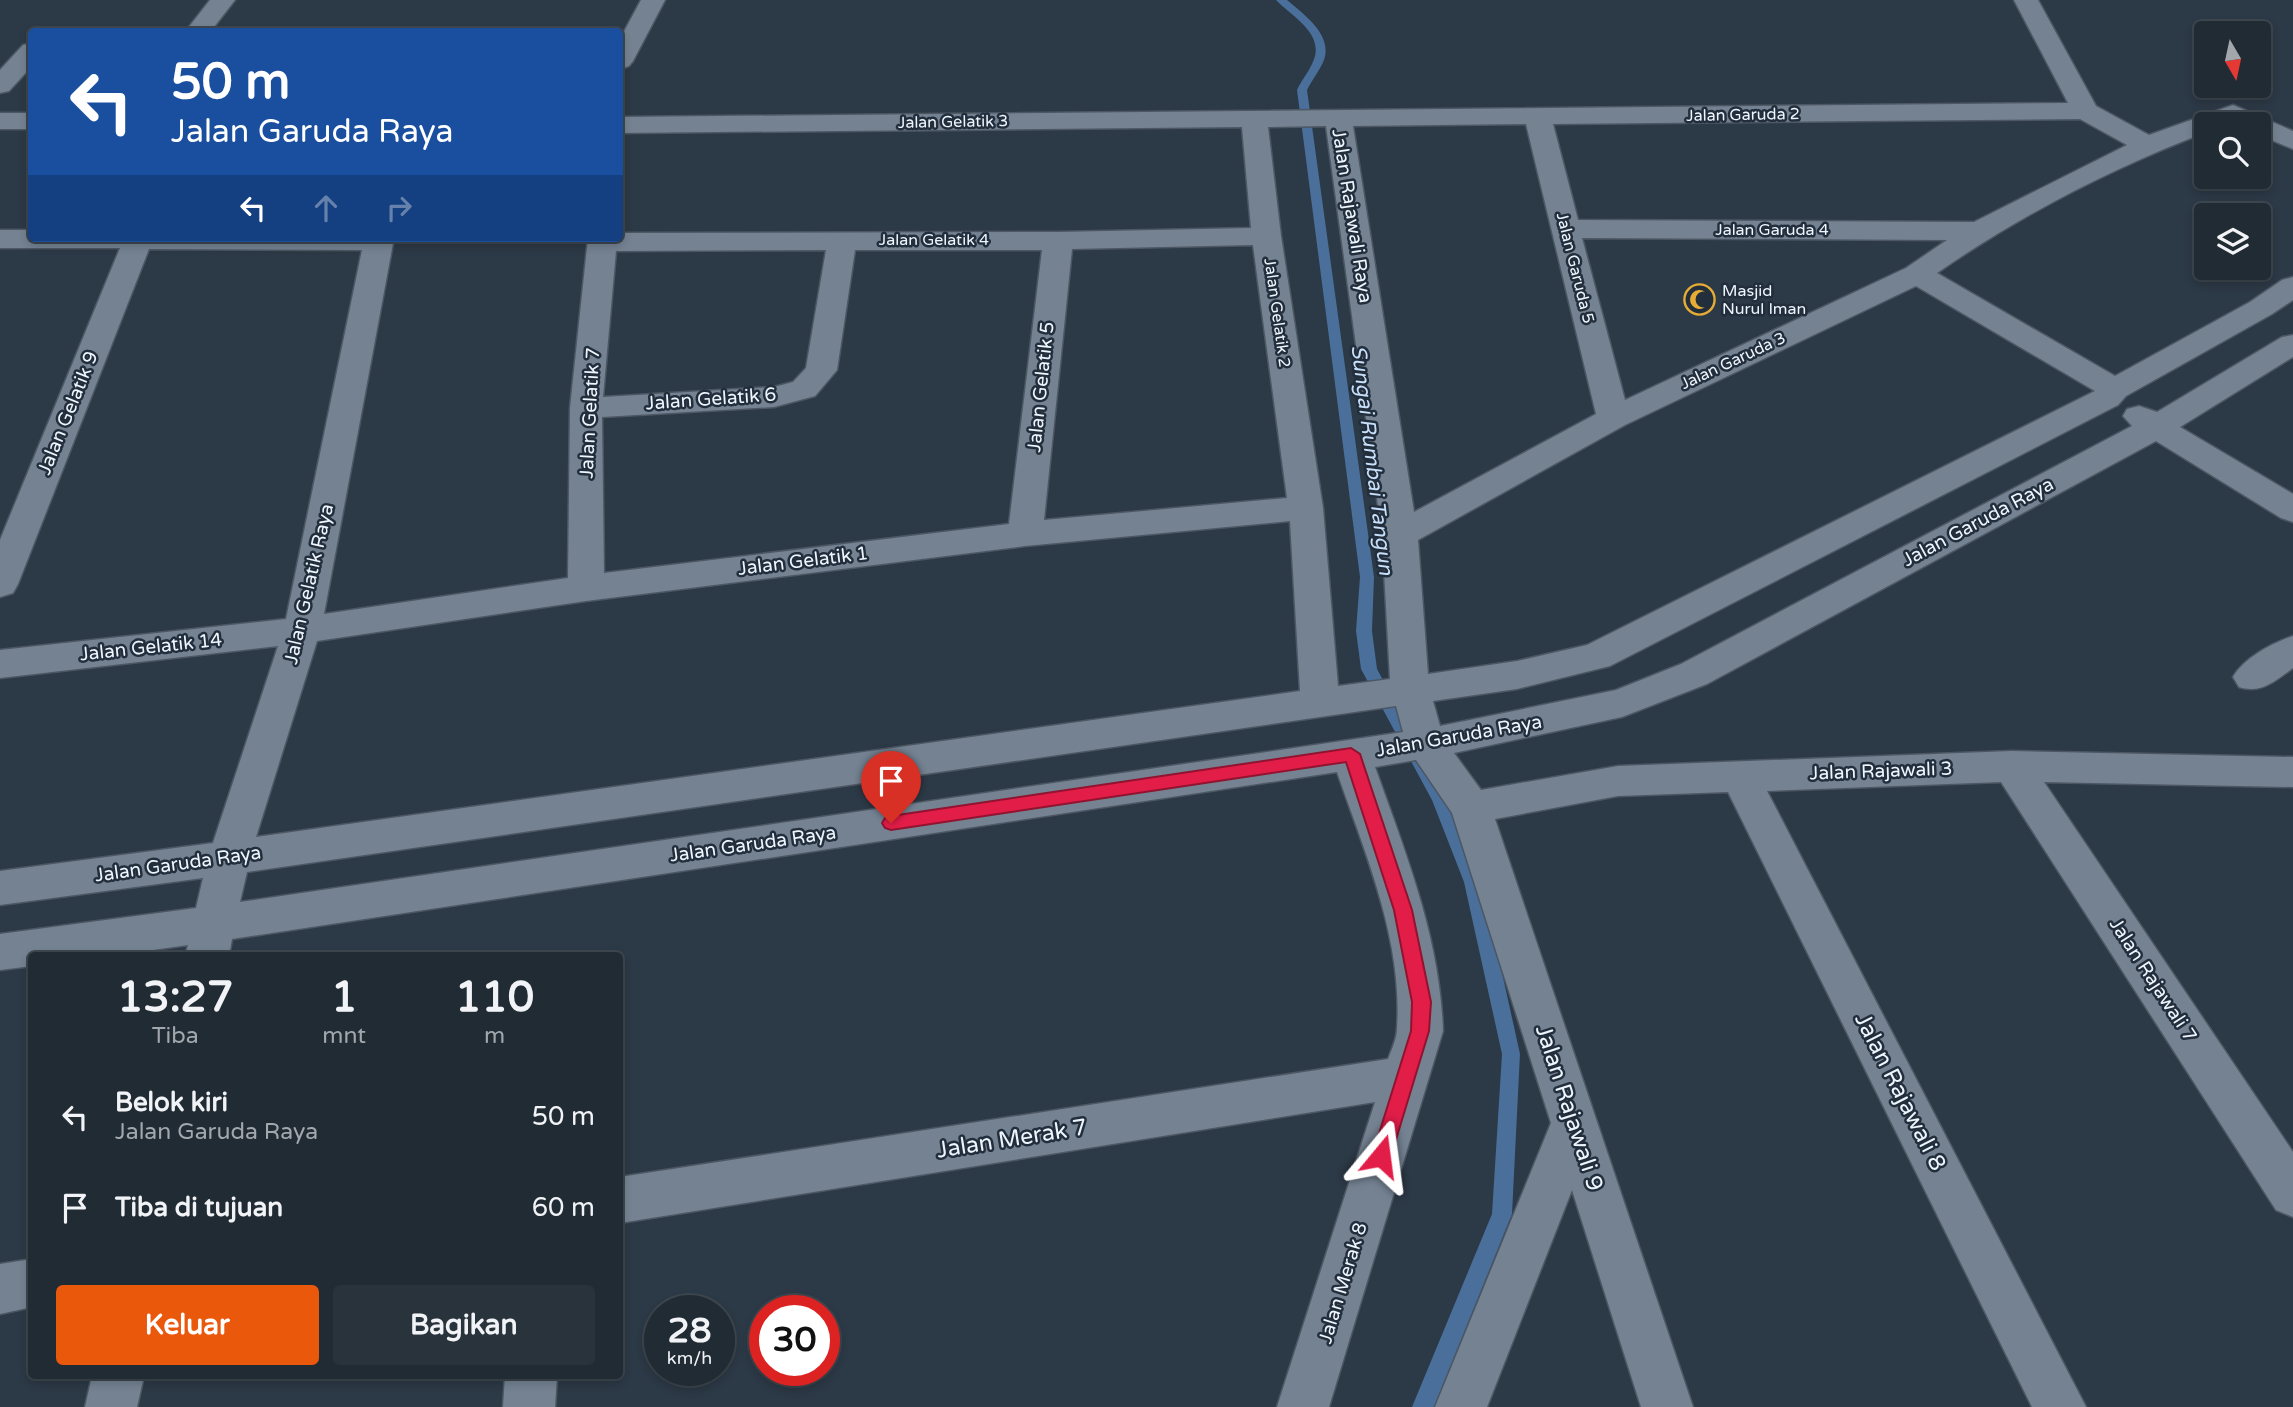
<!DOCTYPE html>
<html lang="id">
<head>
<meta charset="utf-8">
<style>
  body { margin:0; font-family:"Varela Round",sans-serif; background:#29333c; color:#f1f3f6; height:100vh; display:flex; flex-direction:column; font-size:26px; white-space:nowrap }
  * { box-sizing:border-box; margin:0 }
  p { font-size:23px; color:#a2a7ac }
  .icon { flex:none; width:38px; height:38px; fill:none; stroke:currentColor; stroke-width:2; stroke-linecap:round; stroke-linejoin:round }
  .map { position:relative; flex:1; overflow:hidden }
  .side { position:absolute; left:28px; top:952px; width:595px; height:427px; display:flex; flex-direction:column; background:#212b34; border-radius:7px; box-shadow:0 4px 10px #0003,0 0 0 2px #3e474f }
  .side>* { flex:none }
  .guide { position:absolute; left:28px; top:28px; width:595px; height:214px; border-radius:7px; box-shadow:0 4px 10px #0003,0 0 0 2px #3e474f; background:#1a4fa0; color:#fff; overflow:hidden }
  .needle { width:46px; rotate:171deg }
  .controls { position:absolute; left:2194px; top:21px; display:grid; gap:14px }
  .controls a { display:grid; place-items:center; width:77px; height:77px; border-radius:7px; background:#212b34; box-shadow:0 4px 10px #0003,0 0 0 2px #3e474f; font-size:35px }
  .speed { position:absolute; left:644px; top:1295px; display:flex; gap:14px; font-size:35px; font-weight:700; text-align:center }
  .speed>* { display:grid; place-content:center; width:91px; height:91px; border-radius:50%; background:#212b34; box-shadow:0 4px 10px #0003,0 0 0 2px #3e474f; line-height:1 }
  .speed small { font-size:18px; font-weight:400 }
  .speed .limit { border:10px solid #d22; background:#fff; color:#111 }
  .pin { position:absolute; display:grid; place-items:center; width:60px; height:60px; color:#fff; margin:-72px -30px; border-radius:50% 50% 50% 0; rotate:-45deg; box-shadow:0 0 7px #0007 }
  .pin .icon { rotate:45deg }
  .me { position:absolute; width:77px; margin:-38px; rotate:16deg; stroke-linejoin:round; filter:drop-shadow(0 0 5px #0008) }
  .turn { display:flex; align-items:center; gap:24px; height:147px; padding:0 28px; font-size:32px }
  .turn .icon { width:91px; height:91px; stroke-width:2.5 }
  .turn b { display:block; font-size:49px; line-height:60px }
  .lanes { display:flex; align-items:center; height:66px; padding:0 28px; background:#0003; justify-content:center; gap:35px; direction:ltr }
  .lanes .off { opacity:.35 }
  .eta { display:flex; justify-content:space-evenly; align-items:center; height:119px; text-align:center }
  .eta b { font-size:42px; font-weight:700; line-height:49px }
  .action { display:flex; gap:14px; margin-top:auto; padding:14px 28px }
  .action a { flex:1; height:80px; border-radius:7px; background:#ea580c; color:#fff; font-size:28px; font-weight:700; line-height:80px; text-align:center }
  .action a+a { background:#29333c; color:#f1f3f6 }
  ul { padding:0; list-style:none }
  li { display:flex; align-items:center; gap:21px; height:91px; padding:0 28px }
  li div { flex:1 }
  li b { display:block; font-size:26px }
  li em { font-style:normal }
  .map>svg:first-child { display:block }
</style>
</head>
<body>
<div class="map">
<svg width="2293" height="1407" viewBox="0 0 2293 1407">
  <rect width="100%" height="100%" fill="#2c3946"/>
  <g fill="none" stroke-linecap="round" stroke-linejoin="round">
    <!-- stream -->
    <path fill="#496f9a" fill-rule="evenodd" d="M1276,0H1287C1303,14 1333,34 1324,60C1320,70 1312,80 1307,90L1374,577L1372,631L1377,669L1448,800L1482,882L1520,1054L1512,1214L1434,1407H1412L1492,1214L1502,1054L1464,882L1432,800L1361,669L1356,631L1360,577L1297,90C1302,79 1312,68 1315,56C1321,31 1290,15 1276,0Z"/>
    <defs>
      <path id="minor" d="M210,0H235L210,32H185Z
        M641,0H665L633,61L629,66L620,69V39Z
        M2014,0H2038L2096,106L2149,135L2233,105L2293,131V149L2259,135V124H2207V132C2114,167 2019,216 1937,273L2115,376L2250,302L2282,280L2293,277V300L2272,314L2126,396L2118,405L1610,666L1517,689L1433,701L1440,726L1616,690L1681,664L2132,426L2123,416L2127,409L2139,406L2157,412L2282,337L2293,335V357L2180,427L2293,494V522L2281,518L2156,441L1707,684L1622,717L1454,753L1481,790L1618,766L2012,751L2293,757V787L2044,782L2293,1152V1217L2276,1210L2001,782L1767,791L2086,1407H2032L1728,792L1618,796L1495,819L1693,1407H1641L1572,1190L1487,1407H1435L1551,1123L1452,813L1416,760L1375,767C1406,854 1440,938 1443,1031L1329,1407H1277L1375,1102L620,1223V1177L1388,1059C1392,1049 1397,1038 1397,1028C1403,940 1365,853 1337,772L232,939L229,956H185L188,945L111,956H32V966L0,970V934L196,908L203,878L0,905V871L213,843L278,646L0,678V650L286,619L362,250L149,249L18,584L13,593L0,597V540L120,248H0V230H32V238H394L324,614L568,578L570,408L588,238H620V233L1058,232L1251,228L1242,127L620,133V117L2068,103ZM2080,119L2127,145L1974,222L1578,220L1553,124ZM1526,124L1596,414L1414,512L1353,126ZM1326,126L1382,535L1390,679L1338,686L1323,508L1281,236L1268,127ZM1582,238L1947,240L1906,268L1625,400ZM1253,245L1287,498L1044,520L1072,249ZM826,250L806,368L793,382L774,387L603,397L616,251ZM855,250H1042L1009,524L604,573L602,417L774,407L815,396L837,370ZM1916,286L2095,391L1587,645L1517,661L1428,674L1418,540L1625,425ZM1290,521L1300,691L256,837L317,641L586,601L1025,546ZM1396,706L1403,732L240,902L247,872Z
        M32,43V66L9,91L0,93V70L23,45Z
        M0,113H32V129H0Z
        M2293,636V668C2275,681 2261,694 2239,687L2233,677C2244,658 2272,643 2293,636Z
        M32,1259V1307L0,1314V1264Z
        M92,1376H144L137,1407H85Z
        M505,1376H557L555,1407H503Z"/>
    </defs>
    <!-- minor casing -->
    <use href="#minor" stroke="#4c5763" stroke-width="3"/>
    <!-- minor -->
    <use href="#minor" fill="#748292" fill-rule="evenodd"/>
  </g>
  <!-- route -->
  <path fill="#e11d48" stroke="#92132f" stroke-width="2" d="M1351,748L1360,754L1412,910L1431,1002L1429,1031L1391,1156L1388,1162L1381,1165L1374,1162L1372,1156L1411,1031L1412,1002L1394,910L1346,762L891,830L885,828L882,823L885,818L891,816Z"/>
  <!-- icons -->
  <defs>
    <symbol id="mosque-ring" viewBox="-11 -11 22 22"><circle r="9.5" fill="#222e3c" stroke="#e6ac36" stroke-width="1.5"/><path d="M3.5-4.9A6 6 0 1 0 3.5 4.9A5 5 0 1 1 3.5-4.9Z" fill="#e6ac36"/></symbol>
  </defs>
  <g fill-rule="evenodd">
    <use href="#mosque-ring" x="1682" y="282" width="35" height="35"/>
  </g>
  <g text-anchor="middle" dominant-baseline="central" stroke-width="5" stroke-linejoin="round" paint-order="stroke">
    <!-- far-street labels -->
    <g font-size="16" fill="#edf5fe" stroke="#222e3c">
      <text transform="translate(1743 115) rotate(-1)">Jalan Garuda 2</text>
      <text transform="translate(953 122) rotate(-1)">Jalan Gelatik 3</text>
      <text x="1772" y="230">Jalan Garuda 4</text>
      <text x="934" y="240">Jalan Gelatik 4</text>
      <text transform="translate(1575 268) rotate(76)">Jalan Garuda 5</text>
      <text transform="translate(1277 313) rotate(82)">Jalan Gelatik 2</text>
      <text transform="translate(1733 361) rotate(-25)">Jalan Garuda 3</text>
    </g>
    <!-- far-poi labels -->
    <g font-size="16" fill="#edf5fe" stroke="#222e3c" text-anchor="start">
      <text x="1722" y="291">Masjid<tspan x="1722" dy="18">Nurul Iman</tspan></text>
    </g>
    <!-- street labels -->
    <g font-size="19" fill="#edf5fe" stroke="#222e3c">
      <text transform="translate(1352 216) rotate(81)">Jalan Rajawali Raya</text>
      <text transform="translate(1041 387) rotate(-84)">Jalan Gelatik 5</text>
      <text transform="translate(711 399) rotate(-4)">Jalan Gelatik 6</text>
      <text transform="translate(68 413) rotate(-68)">Jalan Gelatik 9</text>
      <text transform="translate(590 413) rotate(-87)">Jalan Gelatik 7</text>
      <text transform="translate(1978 522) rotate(-28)">Jalan Garuda Raya</text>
      <text transform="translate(803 561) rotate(-7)">Jalan Gelatik 1</text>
      <text transform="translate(309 584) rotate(-77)">Jalan Gelatik Raya</text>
      <text transform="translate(151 647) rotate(-6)">Jalan Gelatik 14</text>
      <text transform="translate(1459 736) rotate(-10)">Jalan Garuda Raya</text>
      <text transform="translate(1881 771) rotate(-2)">Jalan Rajawali 3</text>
      <text transform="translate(753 844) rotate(-8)">Jalan Garuda Raya</text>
      <text transform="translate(178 864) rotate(-8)">Jalan Garuda Raya</text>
      <text transform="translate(2153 980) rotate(57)">Jalan Rajawali 7</text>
      <text transform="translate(1343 1283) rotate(-73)">Jalan Merak 8</text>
    </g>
    <!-- water labels -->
    <g font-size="21" font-style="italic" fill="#c8dffa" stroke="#222e3c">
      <text transform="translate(1372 460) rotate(83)">Sungai Rumbai Tangun</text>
    </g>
    <!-- near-street labels -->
    <g font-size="23" fill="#edf5fe" stroke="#222e3c">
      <text transform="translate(1900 1092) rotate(63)">Jalan Rajawali 8</text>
      <text transform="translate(1569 1108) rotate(72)">Jalan Rajawali 9</text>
      <text transform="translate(1012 1139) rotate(-9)">Jalan Merak 7</text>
    </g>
  </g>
</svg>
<div class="controls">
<a><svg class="needle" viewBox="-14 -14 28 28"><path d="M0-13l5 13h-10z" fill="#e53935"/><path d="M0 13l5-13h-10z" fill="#a2a7ac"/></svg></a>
<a><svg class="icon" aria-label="search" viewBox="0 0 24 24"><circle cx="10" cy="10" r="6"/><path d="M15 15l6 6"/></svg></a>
<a><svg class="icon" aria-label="layers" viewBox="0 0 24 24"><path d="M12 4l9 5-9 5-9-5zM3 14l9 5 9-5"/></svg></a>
</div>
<div class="speed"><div>28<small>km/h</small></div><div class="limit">30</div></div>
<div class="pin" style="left:891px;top:823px;background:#d93025"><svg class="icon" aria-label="arrive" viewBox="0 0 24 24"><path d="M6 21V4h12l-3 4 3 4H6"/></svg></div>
<svg class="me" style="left:1381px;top:1156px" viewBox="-20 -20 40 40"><path d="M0-17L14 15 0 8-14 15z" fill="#e11d48" stroke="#fff" stroke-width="4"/></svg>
<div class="guide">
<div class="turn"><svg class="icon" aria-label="left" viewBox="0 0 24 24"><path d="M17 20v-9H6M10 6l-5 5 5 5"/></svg><div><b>50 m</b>Jalan Garuda Raya</div></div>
<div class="lanes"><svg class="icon" aria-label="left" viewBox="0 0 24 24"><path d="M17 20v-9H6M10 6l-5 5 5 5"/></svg><svg class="icon off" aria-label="ahead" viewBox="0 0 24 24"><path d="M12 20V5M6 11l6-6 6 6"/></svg><svg class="icon off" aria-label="right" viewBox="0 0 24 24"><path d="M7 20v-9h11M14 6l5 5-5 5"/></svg></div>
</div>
<section class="side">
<div class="eta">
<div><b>13:27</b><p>Tiba</p></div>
<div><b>1</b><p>mnt</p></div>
<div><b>110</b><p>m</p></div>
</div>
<ul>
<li><svg class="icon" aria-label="left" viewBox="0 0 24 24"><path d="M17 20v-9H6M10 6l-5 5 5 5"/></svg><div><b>Belok kiri</b><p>Jalan Garuda Raya</p></div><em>50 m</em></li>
<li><svg class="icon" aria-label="arrive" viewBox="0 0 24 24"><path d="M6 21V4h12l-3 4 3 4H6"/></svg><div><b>Tiba di tujuan</b></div><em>60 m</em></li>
</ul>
<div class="action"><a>Keluar</a><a>Bagikan</a></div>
</section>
</div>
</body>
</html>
